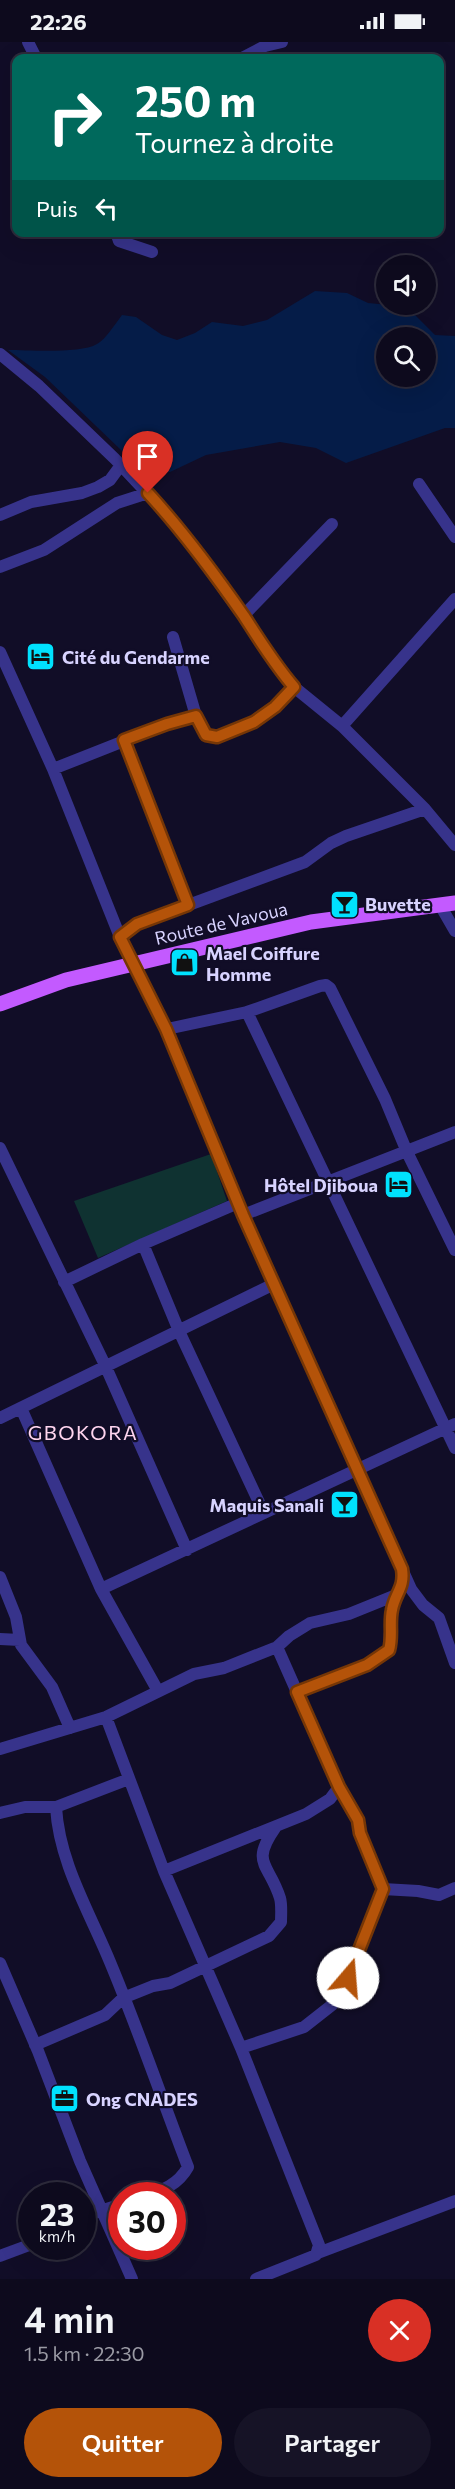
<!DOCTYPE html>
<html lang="fr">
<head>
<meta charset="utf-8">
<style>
  body { margin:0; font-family:Commissioner,sans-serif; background:#161326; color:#f1f3f6; height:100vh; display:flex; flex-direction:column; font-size:22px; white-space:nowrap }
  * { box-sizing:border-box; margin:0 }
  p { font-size:20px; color:#9a9aa4 }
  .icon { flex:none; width:33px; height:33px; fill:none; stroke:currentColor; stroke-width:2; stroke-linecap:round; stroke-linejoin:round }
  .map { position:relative; height:2237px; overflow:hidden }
  .side { display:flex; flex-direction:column; background:#0d0a1d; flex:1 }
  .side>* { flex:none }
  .banner { position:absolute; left:12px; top:12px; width:432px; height:183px; border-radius:12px; box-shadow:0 6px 24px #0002,0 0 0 2px #2d2b3b; background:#00695c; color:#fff; overflow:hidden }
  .controls { position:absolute; left:376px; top:213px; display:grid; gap:12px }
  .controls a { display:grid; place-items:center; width:60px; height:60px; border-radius:50%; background:#0d0a1d; box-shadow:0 6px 24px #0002,0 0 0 2px #2d2b3b; font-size:30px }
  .speed { position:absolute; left:18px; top:2140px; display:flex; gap:12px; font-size:30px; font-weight:700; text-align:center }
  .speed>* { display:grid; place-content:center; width:78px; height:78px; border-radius:50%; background:#0d0a1d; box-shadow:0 6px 24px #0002,0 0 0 2px #2d2b3b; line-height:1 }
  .speed small { font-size:15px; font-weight:400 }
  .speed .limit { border:9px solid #d22; background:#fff; color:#111 }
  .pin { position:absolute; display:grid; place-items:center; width:51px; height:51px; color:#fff; margin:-62px -26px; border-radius:50% 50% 50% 0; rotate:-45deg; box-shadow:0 0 6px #0007 }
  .pin .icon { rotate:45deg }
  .me { position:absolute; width:66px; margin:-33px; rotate:18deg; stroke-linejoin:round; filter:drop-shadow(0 0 4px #0008) }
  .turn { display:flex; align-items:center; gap:21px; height:126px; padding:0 24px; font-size:27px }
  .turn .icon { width:78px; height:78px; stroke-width:2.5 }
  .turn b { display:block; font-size:42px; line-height:51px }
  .then { display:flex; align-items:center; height:57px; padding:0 24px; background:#0003; gap:12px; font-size:22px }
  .round { display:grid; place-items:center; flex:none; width:63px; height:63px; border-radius:32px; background:#161326 }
  .headline { display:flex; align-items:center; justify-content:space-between; height:102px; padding:0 24px }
  h1 { font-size:36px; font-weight:600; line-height:45px }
  .action { display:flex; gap:12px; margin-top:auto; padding:12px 24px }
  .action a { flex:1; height:69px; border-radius:36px; background:#b45309; color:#fff; font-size:24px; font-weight:600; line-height:69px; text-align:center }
  .action a+a { background:#161326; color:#f1f3f6 }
  .status { display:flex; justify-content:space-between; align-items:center; height:42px; padding:0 30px; background:#0d0a1d; direction:ltr }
  .status svg { height:16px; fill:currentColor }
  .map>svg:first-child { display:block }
</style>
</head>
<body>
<div class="status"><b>22:26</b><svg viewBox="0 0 49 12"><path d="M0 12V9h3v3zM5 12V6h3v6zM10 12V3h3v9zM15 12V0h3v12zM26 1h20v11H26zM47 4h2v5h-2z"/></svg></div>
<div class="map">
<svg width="455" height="2237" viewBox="0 0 455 2237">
  <rect width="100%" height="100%" fill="#110d27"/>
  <!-- green -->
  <path fill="#0f3231" d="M211,1112L227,1159L98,1216L74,1159Z"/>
  <!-- water -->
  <path fill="#051c48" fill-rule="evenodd" d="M315,249L347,251L368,261L389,263L413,271L435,293L455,294V386H445L346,421L316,406L280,400L206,413L170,430L146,432L45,335L8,308C29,308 80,312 97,302C106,297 115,282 122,273L136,275L162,293L177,298L195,291L212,280L243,284L267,278ZM387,296H426V334H387Z"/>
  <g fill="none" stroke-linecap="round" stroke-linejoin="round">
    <!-- minor -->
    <path stroke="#37338b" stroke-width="12" d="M28,0L36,16
      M242,16L265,4L282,0
      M116,190L119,199L152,210
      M0,312L39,344L115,417L178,484L243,574L276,623L294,645L342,684L425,767L455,803
      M419,442L455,495
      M0,473L31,460L82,451L98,445L110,438L121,423
      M0,525L44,508L117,461L148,451
      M243,574L332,482
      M173,595L196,674
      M0,610L53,727L120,895L167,987L243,1173L411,1547L423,1563L439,1576L455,1621
      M342,684L455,557
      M125,698L188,863
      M53,727L167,682L196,674L206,693L217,695L254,680L275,665L294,645
      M440,863L455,889
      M120,895L137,882L305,820L331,801L346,794L425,767
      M247,970L320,944L326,943L330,946L385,1057L407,1110L455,1208
      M167,987L247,970L455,1406
      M0,1106L105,1323L187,1508
      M243,1173L455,1090
      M143,1202L179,1289L264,1471
      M64,1240L143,1202L238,1161
      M21,1366L101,1547L158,1649
      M0,1376L274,1242
      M0,1535L16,1575L21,1603L52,1645L70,1686
      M101,1547L455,1382
      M0,1597L20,1598
      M297,1650L367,1623L389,1608L391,1570L396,1553
      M106,1675L164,1829L241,2006L319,2203L316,2213L256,2237
      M0,1707L106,1675L194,1632L224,1626L277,1605L289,1594L310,1581L349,1572L396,1553L403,1544V1533
      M56,1765C59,1820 89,1869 110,1920C138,1987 162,2057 188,2125C178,2143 163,2148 145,2154
      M0,1771L25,1765H56L129,1737
      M164,1829L306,1772L330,1757L339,1745
      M383,1847L418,1849L439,1853L455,1846
      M0,1921L38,2009L80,2119L132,2237
      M35,2003L105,1973L123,1956L153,1944L170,1941L269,1894L281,1880C281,1873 282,1863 280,1856C269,1821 250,1822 275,1786
      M241,2006L304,1985L332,1963L348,1936L383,1847L360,1791L358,1778L339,1745L277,1605
      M82,2175L122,2162
      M318,2211L455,2159
      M0,2214L32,2202"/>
    <!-- major -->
    <path stroke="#c35aff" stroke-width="15" d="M0,962L66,938L311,880L455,861"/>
  </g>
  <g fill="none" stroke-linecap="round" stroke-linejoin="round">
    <defs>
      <path id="route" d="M148,451C183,489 214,531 244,574C260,599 275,623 294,645L275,665L254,680L217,695L206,693L196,674L167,682L124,698L188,863L137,882L120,895L166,987L243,1173L402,1527C405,1546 395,1551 392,1568C389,1581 393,1595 389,1608L367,1623L297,1650L339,1745L358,1778L360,1791L383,1847L348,1936"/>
    </defs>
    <!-- route casing -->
    <use href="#route" stroke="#753606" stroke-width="15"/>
    <!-- route -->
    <use href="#route" stroke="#b45309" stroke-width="10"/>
  </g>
  <!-- icons -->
  <defs>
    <symbol id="hotel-square" viewBox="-11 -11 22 22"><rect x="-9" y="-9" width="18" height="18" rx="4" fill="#00e1fe" stroke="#110d27"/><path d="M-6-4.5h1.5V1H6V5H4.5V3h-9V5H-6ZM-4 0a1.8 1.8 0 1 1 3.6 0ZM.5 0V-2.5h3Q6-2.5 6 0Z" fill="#111"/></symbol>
    <symbol id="bar-square" viewBox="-11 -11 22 22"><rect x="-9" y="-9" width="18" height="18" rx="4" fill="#00e1fe" stroke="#110d27"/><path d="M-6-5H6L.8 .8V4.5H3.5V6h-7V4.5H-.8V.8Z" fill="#111"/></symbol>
    <symbol id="shop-square" viewBox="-11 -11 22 22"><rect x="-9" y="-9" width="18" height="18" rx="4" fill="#00e1fe" stroke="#110d27"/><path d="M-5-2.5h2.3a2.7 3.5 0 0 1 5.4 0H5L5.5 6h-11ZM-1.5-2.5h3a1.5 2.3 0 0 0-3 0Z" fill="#111"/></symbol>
    <symbol id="office-square" viewBox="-11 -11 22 22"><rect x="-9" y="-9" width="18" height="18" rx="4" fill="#00e1fe" stroke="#110d27"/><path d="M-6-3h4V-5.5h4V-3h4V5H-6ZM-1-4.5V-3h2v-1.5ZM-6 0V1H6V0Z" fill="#111"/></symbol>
  </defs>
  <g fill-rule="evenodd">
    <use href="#hotel-square" x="24" y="598" width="33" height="33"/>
    <use href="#bar-square" x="328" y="846" width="33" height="33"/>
    <use href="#shop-square" x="168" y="904" width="33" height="33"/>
    <use href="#hotel-square" x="382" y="1126" width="33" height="33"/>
    <use href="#bar-square" x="328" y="1446" width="33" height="33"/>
    <use href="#office-square" x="48" y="2040" width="33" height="33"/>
  </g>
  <g text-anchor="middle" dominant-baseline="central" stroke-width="4.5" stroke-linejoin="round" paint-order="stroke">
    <!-- poi labels -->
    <g font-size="18" font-weight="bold" fill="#d8d3ff" stroke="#110d27" text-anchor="start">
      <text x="62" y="615">Cité du Gendarme</text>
      <text x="365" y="862">Buvette</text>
      <text x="206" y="911">Mael Coiffure<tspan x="206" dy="21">Homme</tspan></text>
      <text x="378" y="1143" text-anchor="end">Hôtel Djiboua</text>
      <text x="324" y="1463" text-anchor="end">Maquis Sanali</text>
      <text x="86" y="2057">Ong CNADES</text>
    </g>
    <!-- street labels -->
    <g font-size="18" fill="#d8d3ff" stroke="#110d27">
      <text transform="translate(221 881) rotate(-13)">Route de Vavoua</text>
    </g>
    <!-- neighbourhood labels -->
    <g font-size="20" letter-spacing="1.5" fill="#ffd5ef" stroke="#110d27">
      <text x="83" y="1390">GBOKORA</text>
    </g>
  </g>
</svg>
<div class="controls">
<a><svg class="icon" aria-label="sound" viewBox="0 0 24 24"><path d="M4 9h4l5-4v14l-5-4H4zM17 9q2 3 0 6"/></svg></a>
<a><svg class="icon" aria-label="search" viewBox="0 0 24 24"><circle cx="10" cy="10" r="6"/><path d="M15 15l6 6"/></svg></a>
</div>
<div class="speed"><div>23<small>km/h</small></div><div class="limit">30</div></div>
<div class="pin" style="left:148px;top:451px;background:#d93025"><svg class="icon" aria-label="arrive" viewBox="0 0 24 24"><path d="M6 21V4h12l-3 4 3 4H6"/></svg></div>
<svg class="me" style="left:348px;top:1936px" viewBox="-20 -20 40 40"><circle r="19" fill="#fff"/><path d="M0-13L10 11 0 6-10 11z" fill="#b45309"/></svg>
<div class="banner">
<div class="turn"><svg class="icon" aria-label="right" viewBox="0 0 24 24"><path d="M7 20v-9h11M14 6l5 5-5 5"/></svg><div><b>250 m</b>Tournez à droite</div></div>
<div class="then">Puis<svg class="icon" aria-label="left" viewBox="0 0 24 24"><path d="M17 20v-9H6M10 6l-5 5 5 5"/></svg></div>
</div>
</div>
<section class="side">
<div class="headline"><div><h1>4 min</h1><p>1.5 km · 22:30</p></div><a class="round" style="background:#d93025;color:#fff"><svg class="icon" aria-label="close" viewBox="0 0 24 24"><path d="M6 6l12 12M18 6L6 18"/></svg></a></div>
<div class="action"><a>Quitter</a><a>Partager</a></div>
</section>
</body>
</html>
